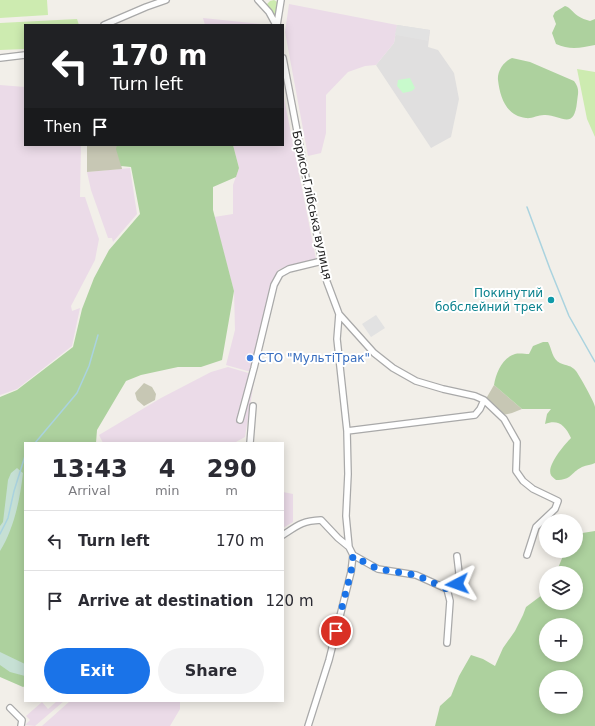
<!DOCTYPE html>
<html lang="en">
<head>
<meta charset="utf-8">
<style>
  body { margin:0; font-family:"DejaVu Sans",sans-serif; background:#f2f2f3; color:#2b2b33; height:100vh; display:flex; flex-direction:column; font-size:15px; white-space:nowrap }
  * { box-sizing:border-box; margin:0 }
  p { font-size:13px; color:#7c7c81 }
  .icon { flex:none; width:22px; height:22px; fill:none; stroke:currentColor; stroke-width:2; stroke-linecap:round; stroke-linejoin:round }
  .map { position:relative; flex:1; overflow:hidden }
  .drawer { position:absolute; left:24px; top:442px; width:260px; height:260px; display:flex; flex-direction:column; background:#fff; border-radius:0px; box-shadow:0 2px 10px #0003 }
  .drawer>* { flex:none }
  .top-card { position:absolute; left:24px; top:24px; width:260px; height:122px; border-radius:0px; box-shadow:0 2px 10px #0003; background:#202124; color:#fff; overflow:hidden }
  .fabs { position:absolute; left:539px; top:514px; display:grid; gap:8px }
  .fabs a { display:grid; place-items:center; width:44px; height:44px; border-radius:50%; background:#fff; box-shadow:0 2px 10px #0003; font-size:20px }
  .pin { position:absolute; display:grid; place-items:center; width:34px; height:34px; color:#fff; margin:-17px; border:2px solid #fff; border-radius:50%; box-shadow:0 1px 4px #0007 }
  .me { position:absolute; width:44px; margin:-22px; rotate:266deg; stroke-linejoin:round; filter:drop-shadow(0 0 3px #0008) }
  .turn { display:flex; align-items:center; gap:14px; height:84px; padding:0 20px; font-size:18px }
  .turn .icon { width:52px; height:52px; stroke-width:2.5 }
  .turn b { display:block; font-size:28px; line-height:34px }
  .then { display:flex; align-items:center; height:38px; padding:0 20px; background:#0003; gap:8px; font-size:15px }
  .eta { display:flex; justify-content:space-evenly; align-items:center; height:68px; text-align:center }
  .eta b { font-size:24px; font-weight:600; line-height:28px }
  .button { display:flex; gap:8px; margin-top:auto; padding:8px 20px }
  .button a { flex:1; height:46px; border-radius:24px; background:#1a73e8; color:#fff; font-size:16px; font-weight:600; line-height:46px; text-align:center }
  .button a+a { background:#f2f2f3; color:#2b2b33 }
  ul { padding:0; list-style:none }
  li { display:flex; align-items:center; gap:12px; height:60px; padding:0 20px; border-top:1px solid #e1e1e2 }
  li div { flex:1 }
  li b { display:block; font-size:15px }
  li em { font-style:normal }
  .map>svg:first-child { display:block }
</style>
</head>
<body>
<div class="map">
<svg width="595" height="726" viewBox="0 0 595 726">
  <rect width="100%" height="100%" fill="#f2efe9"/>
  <!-- residential -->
  <path fill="#e0dfdf" d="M397,25L430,30L428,47L438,50L454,73L459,99L451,137L431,148L376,65L394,43Z"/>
  <!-- industrial -->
  <path fill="#ebdbe8" d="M289,4L397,25L394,43L376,65L365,66L348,72L326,95V133L321,153L308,156L285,32Z
    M203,18L270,25H205Z
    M0,85L25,87V145H81L80,197H85L99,239L95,260L71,306L72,311L80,308L72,346L17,389L0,395Z
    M283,93L316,259L312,262L285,267L278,270L272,283L251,372L226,365L235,330L234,291L214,217L233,214V185L239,168L233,145H283Z
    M130,168L137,214L113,242L112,238H108L91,190L87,172Z
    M228,367L255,375L245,437L234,443H103L99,435L161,398L211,372Z
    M283,492L293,494V522L283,528Z
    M57,701H64L35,726L25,725L30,720L26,716L42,702L48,709Z
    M70,701H180V709L170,726H42Z"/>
  <!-- construction -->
  <path fill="#c7c7b4" d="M87,145H119L118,150L122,169L87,172Z
    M144,383L152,387L156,394L155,400L144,406L137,400L135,393Z
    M494,385L522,409L512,413L503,415L484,400L487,397Z"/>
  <!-- grass -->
  <path fill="#cdebb0" d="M0,0H47L48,15L0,18Z
    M274,0L279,3L275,17L267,4L270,1Z
    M77,19L79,25H25V49L0,50V23Z
    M577,69L595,72V137L587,119Z"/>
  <!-- forest -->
  <path fill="#add19e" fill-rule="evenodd" d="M565,6C571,8 572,12 578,16C581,18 586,20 590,21L595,19V45C581,48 569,50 556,44L552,33L556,24L553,16L555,12Z
    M512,58L530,62L574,81C580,89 578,93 577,102C574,132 560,114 544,115C538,115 531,119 526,118C506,116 500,97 498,80C497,71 504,61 512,58Z
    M117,145H233L239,168L236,177L213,187V210L234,291L222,360L201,367H178L141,375L126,381L97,430L96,443H25V686L23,687L0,677V397L17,390L73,347L82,309L94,278L109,250L140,214L131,167L121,166L116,149Z
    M543,342H548C552,349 552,359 560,363C567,366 571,365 576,371C579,375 595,403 595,407C595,423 595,445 595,463C591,465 587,465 582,467C570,473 572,480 556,480C555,479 551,476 551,475C546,466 565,444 571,438C565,425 558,419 545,424L547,414L551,409H522L494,385C496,373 502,358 515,354C519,353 525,354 529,354L533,346Z
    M595,531V726H435L440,706L451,696L459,676L471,655L483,659L495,666L503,648L515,631L523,615L526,607L546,592V603H576V573H556L565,551H576V534ZM546,625H576V655H546ZM546,677H576V707H546Z"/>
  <!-- wetland -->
  <path fill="#c6e0d4" d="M17,468L23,473C20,499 14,529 0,551V526L3,522L8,480L11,473Z
    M0,652L25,664V676L10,672L0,665Z"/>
  <!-- park -->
  <path fill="#c8facc" d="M410,78L415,88L412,91L403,93L397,86L398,80Z"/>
  <!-- parking -->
  <path fill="#e2e2e2" d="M397,25L430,30L428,41L395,35Z
    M376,315L385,328L371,337L362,324Z"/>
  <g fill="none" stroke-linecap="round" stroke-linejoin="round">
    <!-- stream -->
    <path stroke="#aad3df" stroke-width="1.5" d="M527,207L550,269L569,316L595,362
      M35,443L77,393L89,366L98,335
      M0,534L8,518L14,491L25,456"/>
    <defs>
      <path id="minor" d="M258,0L269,12L276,25
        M104,25L146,7L166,0
        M277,25L281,0
        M0,58L25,55
        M283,58L322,261L327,282L339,314L337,339L347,431L348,474L346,516L349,547L353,555L351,572L329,660L308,726
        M339,314L374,353L393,368L416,381L443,389L475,396L484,400L504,419L517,442L516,471L523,481L533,489L558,501L555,509L536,527L527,555
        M240,420L254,368L274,285L280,274L289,269L322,261
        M347,431L475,415L480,409L484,400
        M250,443L253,406
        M283,535C298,525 302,521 321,520L338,538L349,547
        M353,555L378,569L416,575L447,589L450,601L447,643
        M447,589L457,584L459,573L457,556
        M10,708L22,720L21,726"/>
    </defs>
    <!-- minor casing -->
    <use href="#minor" stroke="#a9a9a9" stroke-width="8"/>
    <!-- minor -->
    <use href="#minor" stroke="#fff" stroke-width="5.5"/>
  </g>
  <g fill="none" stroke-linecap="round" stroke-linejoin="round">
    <!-- route -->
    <path stroke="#1a73e8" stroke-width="7" stroke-dasharray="0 12.6" d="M336,631L351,572L353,556L378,569L416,575L447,589L457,584"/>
  </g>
  <!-- markers -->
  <circle fill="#0f9aa8" stroke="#fff" stroke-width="1.5" cx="551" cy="300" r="4"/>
  <circle fill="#3f7fe0" stroke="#fff" stroke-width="1.5" cx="250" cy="358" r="4"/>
  <g text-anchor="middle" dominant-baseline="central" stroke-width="4" stroke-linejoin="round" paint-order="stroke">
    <!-- street labels -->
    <g font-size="12" fill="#222" stroke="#fff">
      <text transform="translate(312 205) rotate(78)">Борисо-Глібська вулиця</text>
    </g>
    <!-- culture labels -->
    <g font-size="12" fill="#0d838f" stroke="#fff" text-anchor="end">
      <text x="543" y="293">Покинутий<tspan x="543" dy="14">бобслейний трек</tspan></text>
    </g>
    <!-- shop labels -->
    <g font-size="12" fill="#366cbe" stroke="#fff" text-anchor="start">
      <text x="258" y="358">СТО "МультіТрак"</text>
    </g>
  </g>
</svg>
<div class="fabs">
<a><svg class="icon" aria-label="sound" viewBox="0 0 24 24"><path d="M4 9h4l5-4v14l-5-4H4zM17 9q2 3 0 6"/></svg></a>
<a><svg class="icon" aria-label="layers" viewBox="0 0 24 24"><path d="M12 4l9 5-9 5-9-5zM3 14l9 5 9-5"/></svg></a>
<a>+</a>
<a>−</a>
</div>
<div class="pin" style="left:336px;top:631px;background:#d93025"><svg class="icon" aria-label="arrive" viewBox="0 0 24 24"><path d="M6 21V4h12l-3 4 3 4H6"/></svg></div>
<svg class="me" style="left:457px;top:584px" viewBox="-20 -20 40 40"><path d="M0-17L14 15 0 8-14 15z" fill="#1a73e8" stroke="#fff" stroke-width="4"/></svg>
<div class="top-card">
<div class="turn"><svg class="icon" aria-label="left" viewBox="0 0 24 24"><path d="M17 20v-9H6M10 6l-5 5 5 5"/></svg><div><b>170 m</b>Turn left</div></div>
<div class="then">Then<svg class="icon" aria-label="arrive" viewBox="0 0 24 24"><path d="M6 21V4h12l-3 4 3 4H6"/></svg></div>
</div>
<section class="drawer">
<div class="eta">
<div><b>13:43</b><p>Arrival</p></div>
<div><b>4</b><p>min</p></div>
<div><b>290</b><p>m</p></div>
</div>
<ul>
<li><svg class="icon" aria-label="left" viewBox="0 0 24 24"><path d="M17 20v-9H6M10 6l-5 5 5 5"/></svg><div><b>Turn left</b></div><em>170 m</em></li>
<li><svg class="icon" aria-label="arrive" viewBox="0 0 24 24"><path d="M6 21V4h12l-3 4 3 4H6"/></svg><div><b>Arrive at destination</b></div><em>120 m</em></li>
</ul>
<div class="button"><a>Exit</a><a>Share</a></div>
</section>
</div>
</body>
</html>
